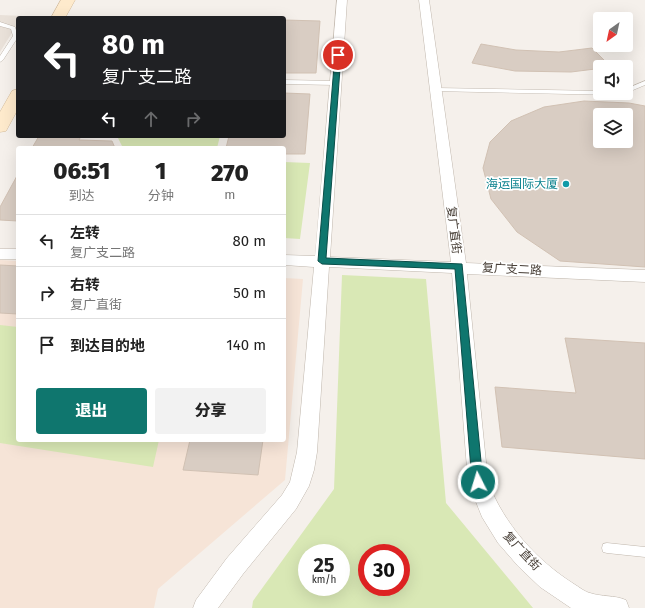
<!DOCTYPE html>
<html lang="zh">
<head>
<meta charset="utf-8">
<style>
  body { margin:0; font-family:"Fira Sans","Noto Sans SC",sans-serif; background:#f2f2f2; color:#222; height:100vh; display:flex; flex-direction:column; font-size:15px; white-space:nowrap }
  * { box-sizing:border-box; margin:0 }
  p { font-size:13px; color:#767676 }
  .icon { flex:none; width:22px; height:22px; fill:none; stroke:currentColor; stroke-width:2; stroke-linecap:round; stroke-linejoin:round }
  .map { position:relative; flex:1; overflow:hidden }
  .drawer { position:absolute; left:16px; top:146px; width:270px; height:296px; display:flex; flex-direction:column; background:#fff; border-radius:4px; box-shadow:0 4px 16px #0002 }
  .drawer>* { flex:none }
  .guide { position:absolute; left:16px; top:16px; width:270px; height:122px; border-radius:4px; box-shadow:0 4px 16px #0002; background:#202124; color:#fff; overflow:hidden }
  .needle { width:26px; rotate:213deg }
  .tools { position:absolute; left:593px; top:12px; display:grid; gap:8px }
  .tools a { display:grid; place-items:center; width:40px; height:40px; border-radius:4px; background:#fff; box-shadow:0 4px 16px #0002; font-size:20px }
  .speed { position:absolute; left:298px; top:544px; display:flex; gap:8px; font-size:20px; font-weight:700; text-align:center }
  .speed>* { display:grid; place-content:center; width:52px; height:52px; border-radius:50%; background:#fff; box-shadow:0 4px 16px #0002; line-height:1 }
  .speed small { font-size:10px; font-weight:400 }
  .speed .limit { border:6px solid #d22; background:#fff; color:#111 }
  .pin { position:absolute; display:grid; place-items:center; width:34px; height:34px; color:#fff; margin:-17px; border:2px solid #fff; border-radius:50%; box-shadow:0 1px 4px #0007 }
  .me { position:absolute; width:44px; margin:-22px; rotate:355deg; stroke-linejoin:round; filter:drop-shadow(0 0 3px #0008) }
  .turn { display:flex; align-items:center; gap:14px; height:84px; padding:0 20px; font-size:18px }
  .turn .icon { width:52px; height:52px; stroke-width:2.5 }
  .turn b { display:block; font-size:28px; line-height:34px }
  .lanes { display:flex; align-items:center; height:38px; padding:0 20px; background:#0003; justify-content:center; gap:20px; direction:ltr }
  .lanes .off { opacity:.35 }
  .eta { display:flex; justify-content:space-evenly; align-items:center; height:68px; text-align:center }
  .eta b { font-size:24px; font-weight:800; line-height:28px }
  .action { display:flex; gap:8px; margin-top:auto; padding:8px 20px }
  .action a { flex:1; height:46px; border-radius:4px; background:#0f766e; color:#fff; font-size:16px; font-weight:800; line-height:46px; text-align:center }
  .action a+a { background:#f2f2f2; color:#222 }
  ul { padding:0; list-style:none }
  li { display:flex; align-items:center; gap:12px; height:52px; padding:0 20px; border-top:1px solid #e0e0e0 }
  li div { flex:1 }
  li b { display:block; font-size:15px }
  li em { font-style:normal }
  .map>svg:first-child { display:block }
</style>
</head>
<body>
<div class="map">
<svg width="645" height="608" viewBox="0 0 645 608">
  <rect width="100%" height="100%" fill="#f5f0eb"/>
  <!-- residential -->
  <path fill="#e9e1d9" d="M0,15L23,16L21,18H18V23L0,52Z"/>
  <!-- commercial -->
  <path fill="#f6e4d7" d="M0,260L18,261V440H284V278L303,279L285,480L158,589L154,608H0Z"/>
  <!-- green -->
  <path fill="#d9e8b5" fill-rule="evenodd" d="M117,136H220L217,148H123Z
    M284,162L310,163L300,239L284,238Z
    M342,275L426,279L446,503L533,608H252L253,601L334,489ZM307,553H341V587H307ZM367,553H401V587H367Z
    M0,325L18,327V440H159L153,467L0,443Z"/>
  <!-- building -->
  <path fill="#d9cdc3" stroke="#d1c1b3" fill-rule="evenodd" d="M284,20L320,21L316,73H284Z
    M481,44L516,50L559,52L592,48L611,67L571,72L515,71L472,63Z
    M284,93L310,94L305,154H284V148H226L229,136H284Z
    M584,101L629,103L645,106V267L560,261L517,232L491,199L483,168L490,142L511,121L544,107ZM600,115H626V141H600Z
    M39,136H81L79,140L112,141L115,148H32Z
    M18,174V221L0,220V207Z
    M0,265L18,266V314L0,313Z
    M565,338L645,343V459L502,447L495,387L576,393Z
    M190,440H263L258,475L183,470Z"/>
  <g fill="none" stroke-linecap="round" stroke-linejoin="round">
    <defs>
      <path id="lane" d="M0,22L15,27L18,37L3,60L0,62V56L13,36L11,29L0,26Z
        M284,80L336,81L339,83L336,85L284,84Z
        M645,81V85L626,93V89Z
        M436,88L600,91V93H619L616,95L434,91V89Z
        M607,543L645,547V557L607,553L603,552L602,548L603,544Z"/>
      <path id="street" d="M337,0H347L330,257L451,262L419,0H429L466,263L645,270V282L467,274L488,482C504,524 536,560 574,584C579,587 585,592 590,593C602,597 614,595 626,600L629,608H571L540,587L518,566L498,543L482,517L468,482L452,273L329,267L317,452L314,470L309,486L296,509L243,574L218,608H193L196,600L227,558L282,495L290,482L297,452L314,267L284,265V255L315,256Z
        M0,249H18V259H0Z"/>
      <path id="secondary" d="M61,0H75L65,18H51Z
        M18,89V109L6,131L0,132V112L12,91Z"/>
    </defs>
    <!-- lane casing -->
    <use href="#lane" stroke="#c0b7ad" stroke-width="1"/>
    <!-- street casing -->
    <use href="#street" stroke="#c0b7ad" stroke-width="1"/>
    <!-- secondary casing -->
    <use href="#secondary" stroke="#d4bc9b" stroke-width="1"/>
    <!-- lane -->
    <use href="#lane" fill="#fff" fill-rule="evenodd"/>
    <!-- street -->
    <use href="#street" fill="#fff" fill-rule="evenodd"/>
    <!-- secondary -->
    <use href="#secondary" fill="#feeacc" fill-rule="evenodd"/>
  </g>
  <!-- route -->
  <path fill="#0f766e" stroke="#0a4d48" d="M335,54L341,55L326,258L462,264L483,482L482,486L478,487L474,486L472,482L455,269L322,264L318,261Z"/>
  <!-- markers -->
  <circle fill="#0f9aa8" stroke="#fff" stroke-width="1.5" cx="566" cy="184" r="4"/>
  <g text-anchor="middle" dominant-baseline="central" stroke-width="3.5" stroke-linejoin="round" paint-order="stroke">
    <!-- culture labels -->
    <g font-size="12" fill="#0d838f" stroke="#fff" text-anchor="end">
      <text x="558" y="184">海运国际大厦</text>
    </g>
    <!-- street labels -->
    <g font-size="12" fill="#494038" stroke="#fff">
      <text transform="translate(454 230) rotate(83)">复广直街</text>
      <text transform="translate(512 269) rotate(3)">复广支二路</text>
      <text transform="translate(522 551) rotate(47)">复广直街</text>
    </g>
  </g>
</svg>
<div class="tools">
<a><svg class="needle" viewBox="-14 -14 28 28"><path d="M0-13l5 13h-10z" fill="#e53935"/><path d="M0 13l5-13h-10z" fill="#767676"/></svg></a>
<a><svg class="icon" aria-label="sound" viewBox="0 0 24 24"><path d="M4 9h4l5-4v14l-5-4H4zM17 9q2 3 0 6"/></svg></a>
<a><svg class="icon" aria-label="layers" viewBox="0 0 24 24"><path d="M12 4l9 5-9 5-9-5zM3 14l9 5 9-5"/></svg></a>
</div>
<div class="speed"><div>25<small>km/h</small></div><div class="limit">30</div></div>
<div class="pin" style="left:338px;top:55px;background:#d93025"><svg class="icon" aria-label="arrive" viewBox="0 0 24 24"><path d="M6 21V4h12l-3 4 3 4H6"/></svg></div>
<svg class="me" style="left:478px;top:482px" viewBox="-20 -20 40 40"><circle r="17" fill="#0f766e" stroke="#fff" stroke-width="3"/><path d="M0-11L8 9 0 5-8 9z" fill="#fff"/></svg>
<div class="guide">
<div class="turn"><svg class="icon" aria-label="left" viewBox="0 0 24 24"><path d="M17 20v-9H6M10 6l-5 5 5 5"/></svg><div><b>80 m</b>复广支二路</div></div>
<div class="lanes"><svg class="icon" aria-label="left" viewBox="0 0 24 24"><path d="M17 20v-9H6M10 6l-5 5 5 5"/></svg><svg class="icon off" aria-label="ahead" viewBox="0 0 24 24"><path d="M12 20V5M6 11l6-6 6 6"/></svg><svg class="icon off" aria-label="right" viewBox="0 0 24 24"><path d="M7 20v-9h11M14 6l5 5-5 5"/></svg></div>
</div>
<section class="drawer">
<div class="eta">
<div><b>06:51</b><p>到达</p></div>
<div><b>1</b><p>分钟</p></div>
<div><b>270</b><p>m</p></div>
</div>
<ul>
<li><svg class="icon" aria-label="left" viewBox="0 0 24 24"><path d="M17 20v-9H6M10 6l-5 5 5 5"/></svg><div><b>左转</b><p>复广支二路</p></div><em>80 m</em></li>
<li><svg class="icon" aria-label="right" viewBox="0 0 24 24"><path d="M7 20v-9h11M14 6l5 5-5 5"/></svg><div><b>右转</b><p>复广直街</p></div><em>50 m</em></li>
<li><svg class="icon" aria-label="arrive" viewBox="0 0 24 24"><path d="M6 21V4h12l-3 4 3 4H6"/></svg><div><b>到达目的地</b></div><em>140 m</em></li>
</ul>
<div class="action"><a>退出</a><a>分享</a></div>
</section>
</div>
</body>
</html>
